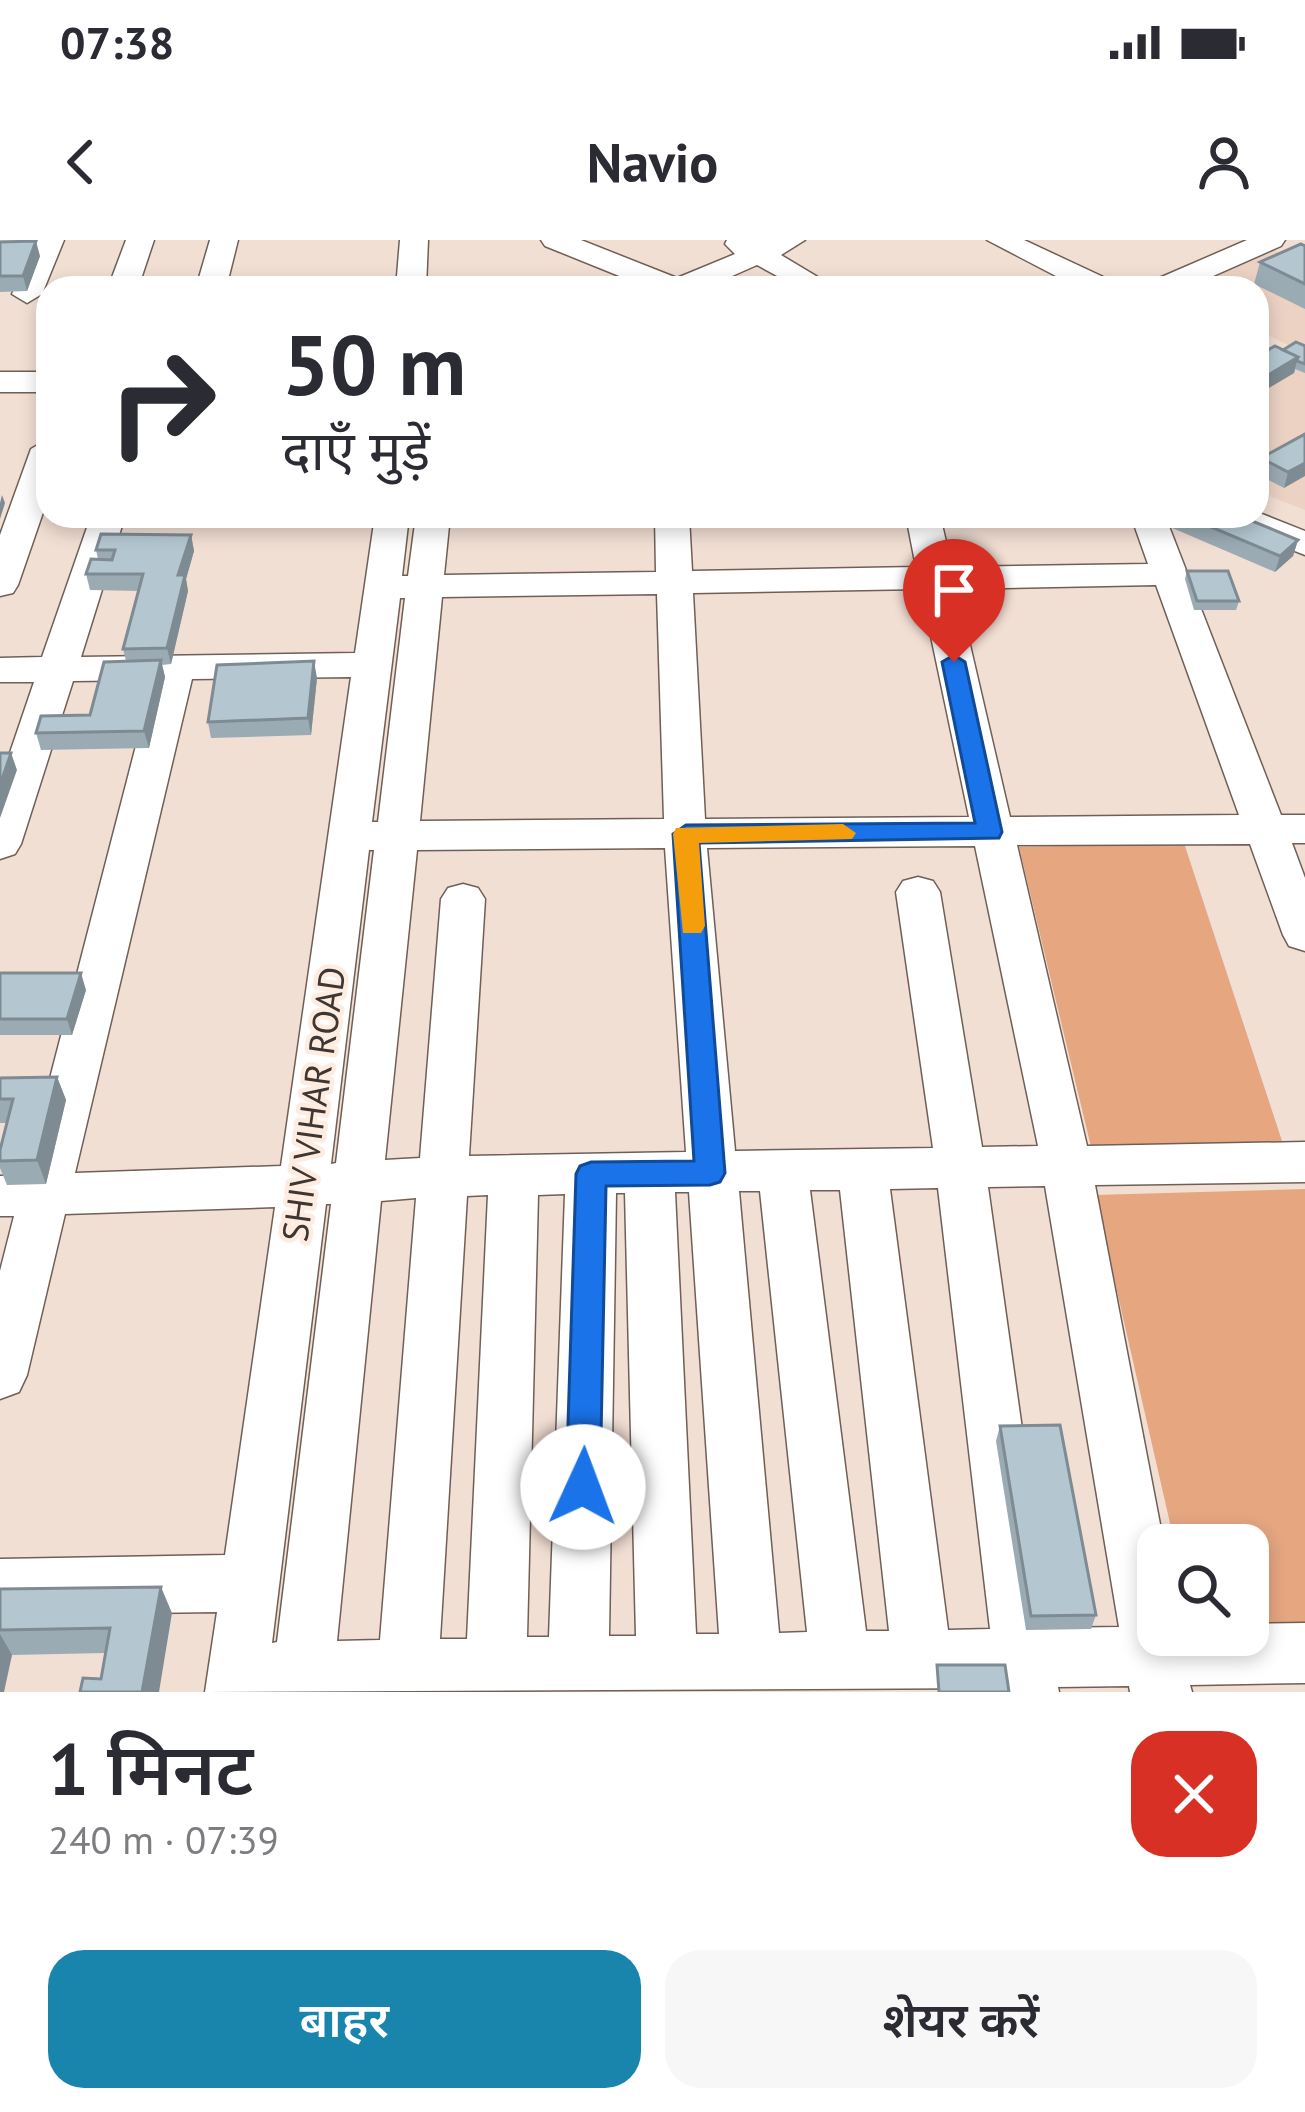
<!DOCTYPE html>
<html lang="hi">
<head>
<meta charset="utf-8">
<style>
  body { margin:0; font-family:"PT Sans","Noto Sans Devanagari",sans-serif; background:#f7f7f7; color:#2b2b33; height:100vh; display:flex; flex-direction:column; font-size:45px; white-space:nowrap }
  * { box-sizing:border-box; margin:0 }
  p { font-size:39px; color:#7c7c81 }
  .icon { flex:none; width:66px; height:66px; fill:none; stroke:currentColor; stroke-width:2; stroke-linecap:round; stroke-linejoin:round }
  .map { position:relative; height:1452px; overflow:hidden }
  .drawer { display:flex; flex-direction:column; background:#fff; flex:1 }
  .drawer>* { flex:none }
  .top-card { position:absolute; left:36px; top:36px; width:1233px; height:252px; border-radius:36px; box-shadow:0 6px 18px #0003; background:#fff; color:#2b2b33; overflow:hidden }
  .tools { position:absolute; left:1137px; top:1284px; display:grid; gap:24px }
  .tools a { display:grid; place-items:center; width:132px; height:132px; border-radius:24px; background:#fff; box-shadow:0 6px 18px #0003; font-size:60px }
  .pin { position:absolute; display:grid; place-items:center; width:102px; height:102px; color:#fff; margin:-123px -51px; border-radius:50% 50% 50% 0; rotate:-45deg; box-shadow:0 0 12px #0007 }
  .pin .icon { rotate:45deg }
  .me { position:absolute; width:132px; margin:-66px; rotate:2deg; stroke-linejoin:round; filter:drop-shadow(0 0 9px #0008) }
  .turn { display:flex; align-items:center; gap:42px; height:252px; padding:0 48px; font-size:54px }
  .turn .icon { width:156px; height:156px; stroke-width:2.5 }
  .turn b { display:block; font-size:84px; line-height:102px }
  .round { display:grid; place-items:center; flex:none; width:126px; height:126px; border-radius:36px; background:#f7f7f7 }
  .headline { display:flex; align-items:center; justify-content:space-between; height:204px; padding:0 48px }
  h1 { font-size:72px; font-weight:600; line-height:90px }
  .button { display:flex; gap:24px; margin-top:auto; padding:24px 48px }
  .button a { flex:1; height:138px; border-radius:36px; background:#1985ac; color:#fff; font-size:48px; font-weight:600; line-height:138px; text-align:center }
  .button a+a { background:#f7f7f7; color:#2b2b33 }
  .status { display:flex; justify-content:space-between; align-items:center; height:84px; padding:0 60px; background:#fff; direction:ltr }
  .status svg { height:33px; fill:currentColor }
  header { display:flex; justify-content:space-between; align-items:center; height:156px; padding:0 48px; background:#fff; font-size:54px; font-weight:600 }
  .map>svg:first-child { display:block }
</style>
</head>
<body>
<div class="status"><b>07:38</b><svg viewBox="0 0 49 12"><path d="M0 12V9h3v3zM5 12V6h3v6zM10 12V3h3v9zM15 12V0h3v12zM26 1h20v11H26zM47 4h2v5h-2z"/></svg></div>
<header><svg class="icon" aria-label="back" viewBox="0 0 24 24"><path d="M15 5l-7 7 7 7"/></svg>Navio<svg class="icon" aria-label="person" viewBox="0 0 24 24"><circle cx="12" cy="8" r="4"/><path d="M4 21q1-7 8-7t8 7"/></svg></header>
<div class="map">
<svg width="1305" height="1452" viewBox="0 0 1305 1452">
  <rect width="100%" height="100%" fill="#f2dfd4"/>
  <!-- built -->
  <path fill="#ecd2c3" d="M1261,5L1305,23V270L1257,251V126L1292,107L1257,90V48H1174Z"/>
  <!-- green -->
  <path fill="#e5a680" d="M1184,603L1284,907L1092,911L1019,607Z
    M1305,949V1387L1248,1389V1305H1175L1095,955Z"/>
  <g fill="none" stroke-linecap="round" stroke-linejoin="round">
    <defs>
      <path id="minor" d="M36,0H64L42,54L27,63L12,54Z
        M126,0H154L138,48H108Z
        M210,0H238L226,48H196Z
        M400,0H428L426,48H396Z
        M541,0H581L677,38L735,14L725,4L727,0H805L781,15L836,48H799L757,25L705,48H649L545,6Z
        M987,0H1024L1114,42L1118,48H1079Z
        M1247,0H1285L1281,6L1186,48H1146L1150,42Z
        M0,132H48V152H0Z
        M48,199V258L18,345L13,353L0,356V295L31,209Z
        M1257,272L1305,291V315L1224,283L1219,276H1257Z
        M91,276H125L81,417L355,413L375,276H409L402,336H408L416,276H450L444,335L656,332L655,276H689L692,331L916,327L906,276H940L952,327L1148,324L1131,276H1165L1281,575H1305V603H1292L1305,638V711L1289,706L1283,695L1250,604L1017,605L1087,906L1305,902V942L1095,945L1164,1305H1158V1395H1248V1384L1305,1383V1443L1190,1445L1192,1452H1130L1129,1446L1058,1447L1059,1452H997V1448L205,1452L217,1372L0,1375V1319L225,1315L275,967L65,974L27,1135L19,1152L0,1159V1031L14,976H0V936L25,935L153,440L73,441L21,604L15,614L0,619V542L34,442H0V418L42,417ZM1156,345L1239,575L1010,577L957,349ZM921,349L969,577L705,579L693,353ZM657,354L664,579L420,581L442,357ZM400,358H405L378,582H372ZM351,437L281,926L75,933L192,439ZM975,606L1038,906L982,907L940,652L933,641L918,637L903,641L896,652L933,908L735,911L707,608ZM665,608L686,912L469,916L485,659L478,648L463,644L448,648L441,659L420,918L385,920L417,610ZM369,610H374L336,923L331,924ZM1045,946L1119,1387L1050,1388L988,947ZM938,948L990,1389L948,1390L890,949ZM810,950H840L889,1391H866ZM739,951H760L807,1392L779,1393ZM675,952H689L719,1394H696ZM616,953H625L636,1396H609ZM565,954L549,1397H527L538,955ZM488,955L467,1399H440L467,956ZM416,958L380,1400L337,1401L381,961ZM326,964H331L277,1402L272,1403Z"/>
    </defs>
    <!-- minor casing -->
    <use href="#minor" stroke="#6f5f56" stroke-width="3"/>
    <!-- minor -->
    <use href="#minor" fill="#fff" fill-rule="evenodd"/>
  </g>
  <!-- wall -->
  <path fill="#9babb4" d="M0,2L40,16L27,51L0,52Z
    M1305,6V69L1254,44L1260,22Z
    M1305,106V133L1295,129L1294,133L1257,155V116Z
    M1305,194L1284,248L1257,234L1261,218Z
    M1173,276H1240L1298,300L1293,316L1275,332L1170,287Z
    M191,295L194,311L186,339L188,351L171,424L162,425L165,437L149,508L41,510L36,493L90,475L126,421L123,409L139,351L90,350L86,334L98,319L96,310Z
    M1187,331L1239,361L1236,370H1194L1185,339Z
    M317,438L311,495L211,498L208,482Z
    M0,733L86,750L72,795H0Z
    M57,837L66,860L46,944L7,945L0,928V910L7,883H0V838Z
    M1000,1186L1096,1375L1091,1389L1026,1390L996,1201Z
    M0,1349L172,1373L101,1439L105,1413L12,1415L0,1452Z"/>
  <!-- shaded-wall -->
  <path fill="#7e8b92" d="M36,1L40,16L27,51L23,36Z
    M1298,117L1294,133L1257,155V142Z
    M1305,223V236L1284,248L1288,232Z
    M2,255L5,263L0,279V263Z
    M191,295L194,311L186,339L188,351L171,424L167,408L178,335Z
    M1298,300L1293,316L1275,332L1280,316Z
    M161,420L165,437L149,508L144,491Z
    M314,421L317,438L311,495L308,478Z
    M11,513L17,530L0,578V545Z
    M81,733L86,750L72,795L67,779Z
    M57,837L66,860L46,944L37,920Z
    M161,1347L172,1373L159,1452H142Z
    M0,1394L12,1415L4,1452H0Z"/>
  <!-- building -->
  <path fill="#b4c7d1" stroke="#7e8b92" stroke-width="3" d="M36,1L23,36H0V2Z
    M1301,4L1305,6V44L1260,22Z
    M1296,102L1305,106V124L1297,121L1298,117L1283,110Z
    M1275,106L1298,117L1257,142V116Z
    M1305,194V223L1288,232L1261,218Z
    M1185,276H1240L1298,300L1280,316Z
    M101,294L191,295L178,335H185L167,408L123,409L143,334H86L91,319L112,320L115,310H96Z
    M1187,331H1228L1239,361H1197Z
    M161,420L144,491L36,493L41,476L90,475L104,422Z
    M314,421L308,478L208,482L217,425Z
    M0,513H11L0,545Z
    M0,733H81L67,779H0Z
    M57,837L37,920L0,921V910L13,859H0V838Z
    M1060,1185L1096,1375L1031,1376L1000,1186Z
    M161,1347L142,1452H80L83,1438L101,1439L110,1388L0,1390V1349Z
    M937,1425H1005L1009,1452H939Z"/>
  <!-- route -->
  <path fill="#1a73e8" stroke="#114b97" stroke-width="3" d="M954,415L965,422L1002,592L999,598L699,603L725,933L720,942L710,945L606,946L600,1247L595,1259L583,1263L571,1259L566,1247L576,934L580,926L591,922L694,921L673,594L686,585L975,583L942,422Z"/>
  <!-- slow -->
  <path fill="#f59e0b" d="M843,584L856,593L852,599L699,603L705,686L701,693H683L673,594L676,588Z"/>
  <g text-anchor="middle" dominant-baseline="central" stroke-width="9" stroke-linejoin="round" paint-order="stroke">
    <!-- street labels -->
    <g font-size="36" fill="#3d3632" stroke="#ffece1">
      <text transform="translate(313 864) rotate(-82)">SHIV VIHAR ROAD</text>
    </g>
  </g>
</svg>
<div class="tools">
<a><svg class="icon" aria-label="search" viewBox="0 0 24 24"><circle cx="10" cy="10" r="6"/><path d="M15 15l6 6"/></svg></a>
</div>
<div class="pin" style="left:954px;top:422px;background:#d93025"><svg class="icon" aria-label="arrive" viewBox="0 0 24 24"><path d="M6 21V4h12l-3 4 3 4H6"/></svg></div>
<svg class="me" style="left:583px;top:1247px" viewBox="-20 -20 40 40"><circle r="19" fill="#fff"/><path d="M0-13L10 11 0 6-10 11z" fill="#1a73e8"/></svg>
<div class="top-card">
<div class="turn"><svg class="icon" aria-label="right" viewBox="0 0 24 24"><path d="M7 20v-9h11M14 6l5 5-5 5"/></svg><div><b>50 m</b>दाएँ मुड़ें</div></div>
</div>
</div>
<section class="drawer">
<div class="headline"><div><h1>1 मिनट</h1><p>240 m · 07:39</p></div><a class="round" style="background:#d93025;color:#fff"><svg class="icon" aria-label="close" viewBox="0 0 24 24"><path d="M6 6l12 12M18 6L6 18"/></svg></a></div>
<div class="button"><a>बाहर</a><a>शेयर करें</a></div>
</section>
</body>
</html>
